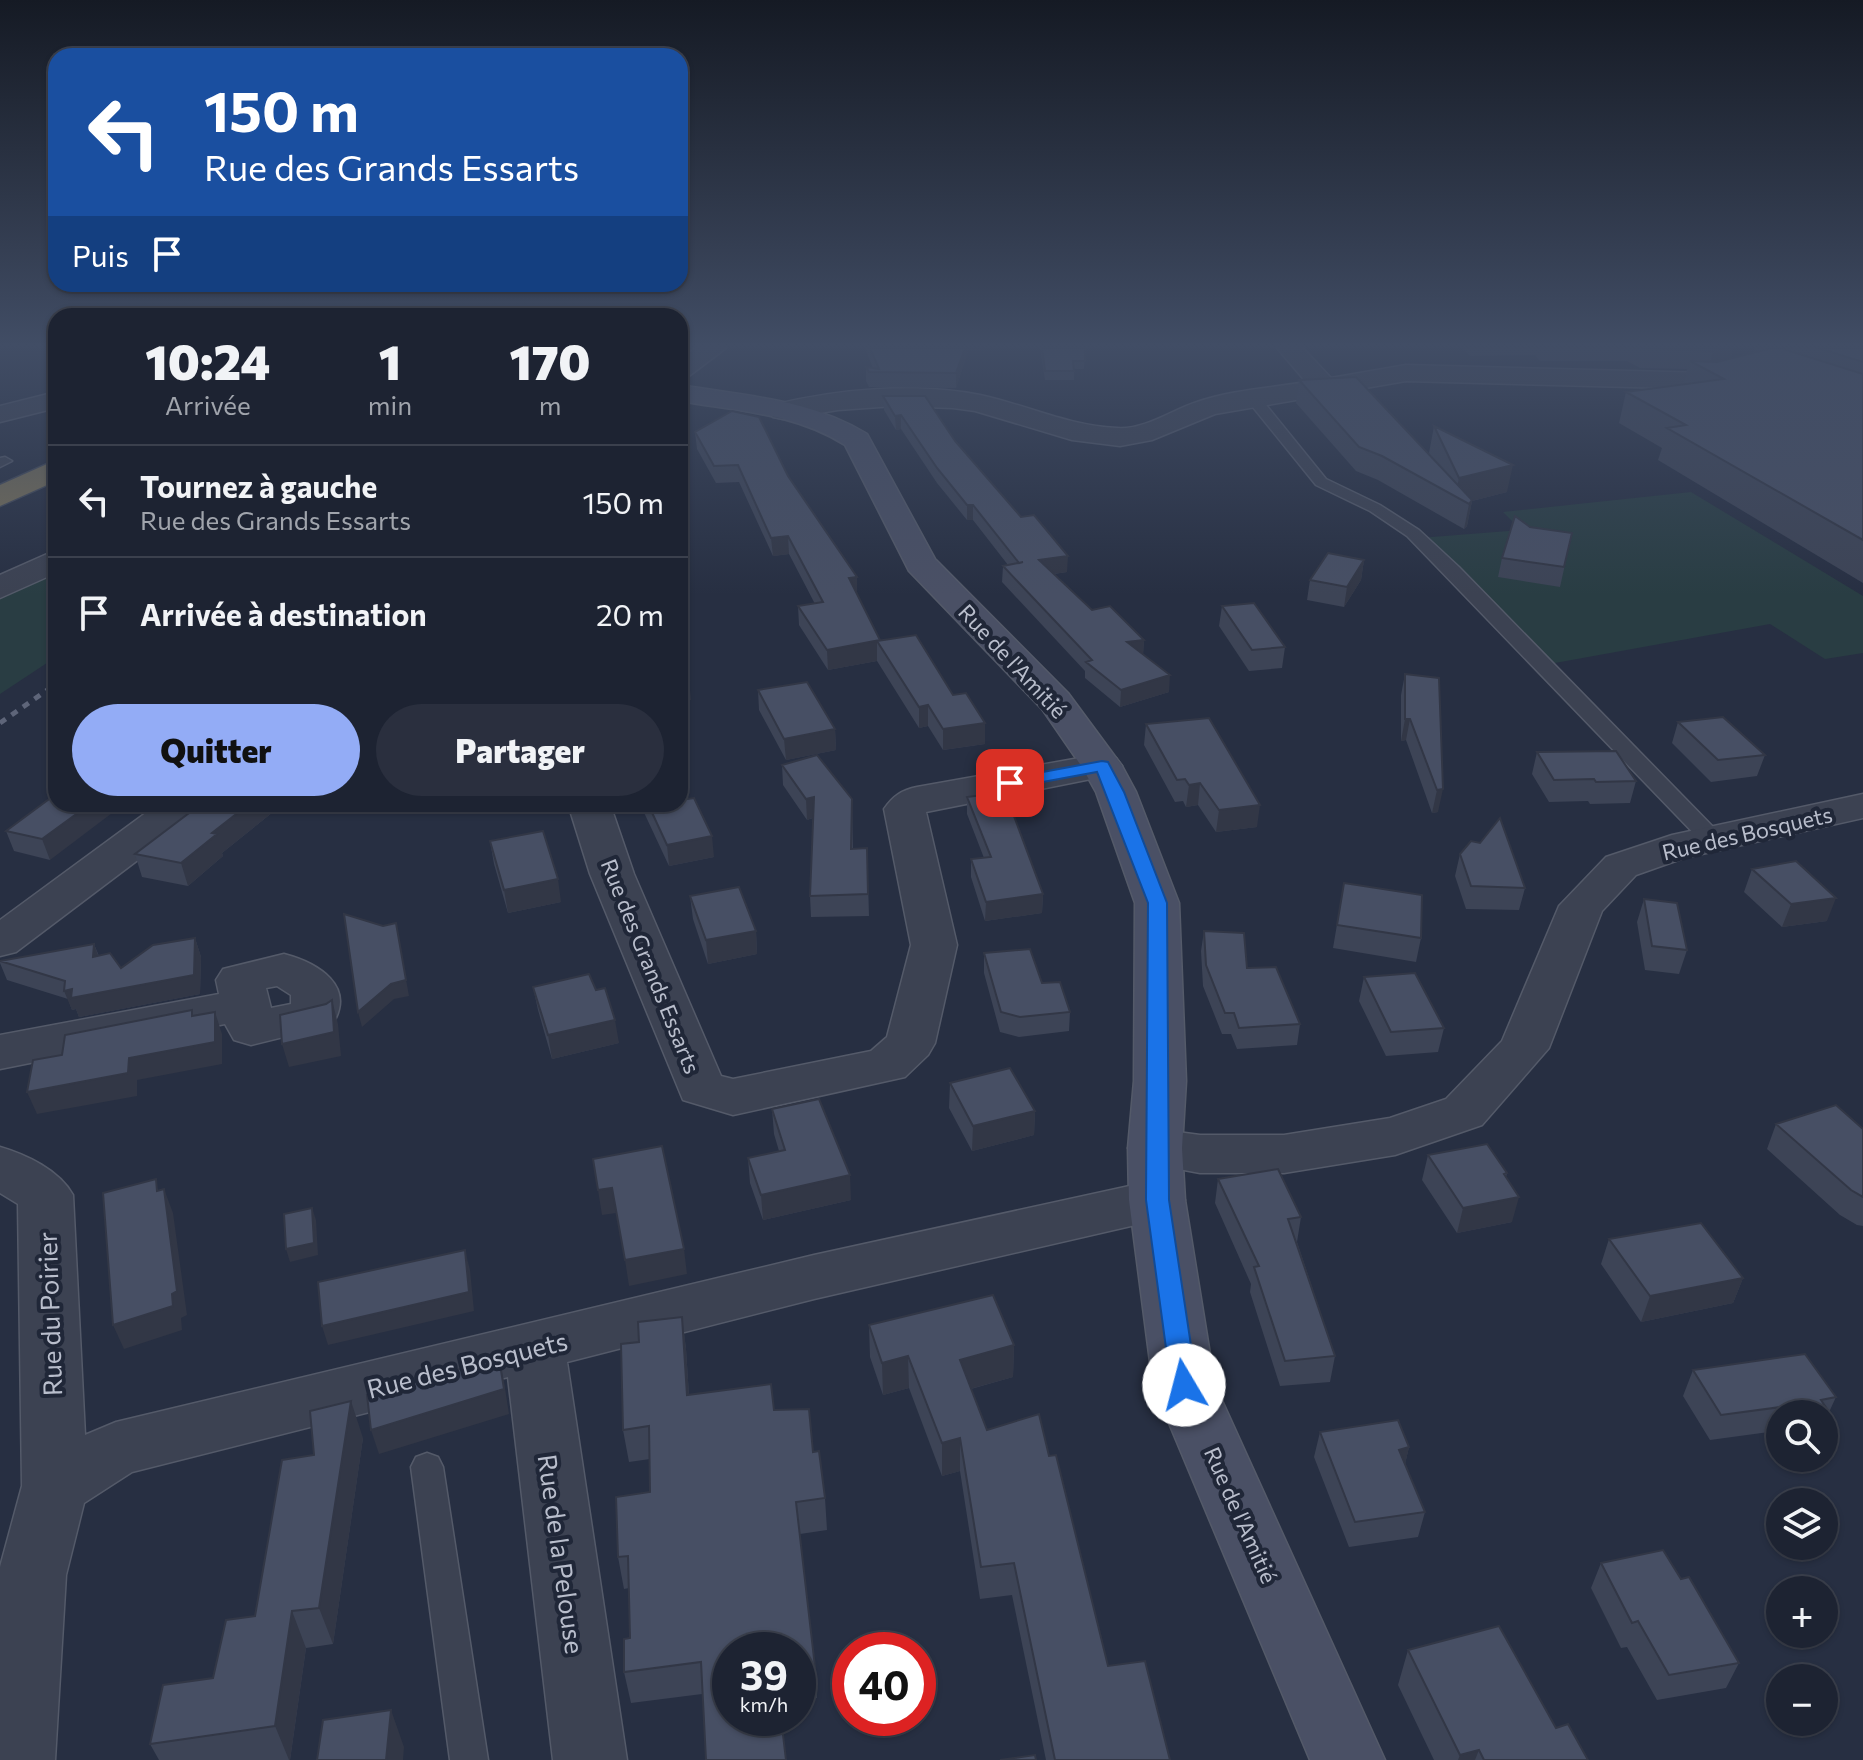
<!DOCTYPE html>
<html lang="fr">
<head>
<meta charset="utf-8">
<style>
  body { margin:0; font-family:Commissioner,sans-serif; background:#2a2f3e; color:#f1f3f6; height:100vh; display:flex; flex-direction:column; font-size:30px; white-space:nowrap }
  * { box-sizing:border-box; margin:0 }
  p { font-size:26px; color:#a0a4ac }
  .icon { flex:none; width:44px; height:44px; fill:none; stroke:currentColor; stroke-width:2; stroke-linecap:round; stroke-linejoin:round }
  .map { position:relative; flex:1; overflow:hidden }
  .sheet { position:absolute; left:48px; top:308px; width:640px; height:504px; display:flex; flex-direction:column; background:#1d2332; border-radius:24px; box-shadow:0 2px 6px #0004,0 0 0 2px #3b404d }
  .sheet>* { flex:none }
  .hud { position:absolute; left:48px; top:48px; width:640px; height:244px; border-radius:24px; box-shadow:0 2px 6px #0004,0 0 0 2px #3b404d; background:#1a4fa0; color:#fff; overflow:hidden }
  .buttons { position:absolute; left:1766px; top:1400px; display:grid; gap:16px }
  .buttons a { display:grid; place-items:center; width:72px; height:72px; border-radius:50%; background:#1d2332; box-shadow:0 2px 6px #0004,0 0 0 2px #3b404d; font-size:40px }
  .speed { position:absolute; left:712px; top:1632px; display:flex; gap:16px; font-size:40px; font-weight:700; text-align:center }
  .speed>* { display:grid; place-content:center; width:104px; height:104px; border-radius:50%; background:#1d2332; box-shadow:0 2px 6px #0004,0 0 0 2px #3b404d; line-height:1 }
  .speed small { font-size:20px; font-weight:400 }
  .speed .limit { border:12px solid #d22; background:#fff; color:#111 }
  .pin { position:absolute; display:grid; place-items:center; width:68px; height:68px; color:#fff; margin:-34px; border-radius:16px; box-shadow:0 4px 12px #0006 }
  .me { position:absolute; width:88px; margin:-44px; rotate:352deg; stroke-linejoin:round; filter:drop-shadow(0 0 6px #0008) }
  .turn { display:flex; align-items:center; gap:28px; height:168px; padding:0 24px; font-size:36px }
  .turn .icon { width:104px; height:104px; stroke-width:2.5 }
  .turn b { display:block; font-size:56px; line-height:68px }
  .then { display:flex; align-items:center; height:76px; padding:0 24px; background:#0003; gap:16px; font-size:30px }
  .eta { display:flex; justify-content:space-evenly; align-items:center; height:136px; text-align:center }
  .eta b { font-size:48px; font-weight:800; line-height:56px }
  .primary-button { display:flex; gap:16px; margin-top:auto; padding:16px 24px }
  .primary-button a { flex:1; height:92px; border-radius:48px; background:#93acf6; color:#111; font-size:32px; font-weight:800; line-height:92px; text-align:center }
  .primary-button a+a { background:#2a2f3e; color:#f1f3f6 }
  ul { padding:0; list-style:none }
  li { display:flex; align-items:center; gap:24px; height:112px; padding:0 24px; border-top:2px solid #3b404d }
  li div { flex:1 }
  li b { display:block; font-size:30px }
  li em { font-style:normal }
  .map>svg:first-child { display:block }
</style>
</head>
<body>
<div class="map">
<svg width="1863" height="1760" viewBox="0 0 1863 1760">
  <rect width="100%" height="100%" fill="#272f42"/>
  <!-- green -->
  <path fill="#293d43" d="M1691,492L1863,596V653L1825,659L1770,624L1544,665L1419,538L1521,530L1503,512Z
    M56,566V657L0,694V595Z"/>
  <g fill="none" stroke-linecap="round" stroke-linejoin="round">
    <defs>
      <path id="lane" d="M1248,395H1258L1326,479L1380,505L1419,530L1459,567L1720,834L1723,839L1720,844H1704L1407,536L1370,511L1316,485L1248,401Z
        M5,457L12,461L0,467V458Z
        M427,1453L438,1457L443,1467L488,1760H450L411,1467L416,1457Z"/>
      <path id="street" d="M696,348H726L689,376L680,378V359Z
        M1277,348H1303L1331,378L1406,365L1708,373L1742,364L1751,366L1755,372L1751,378L1708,389L1406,381L1215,414L1152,440L1120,446L1072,440L975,411L953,408L894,406L838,410L783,419L773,417L769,411L773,405C837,389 915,382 980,395C1027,405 1068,426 1117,428C1145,430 1172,410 1197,402C1231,390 1271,388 1306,382Z
        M56,392V408L0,422V406Z
        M56,550V573L0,598V575Z
        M1102,754L1116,758L1122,766L1116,774L926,812L957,945L935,1043L928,1055L905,1077L733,1115L683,1100L590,874L568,804H610L634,874L721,1076L733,1079L871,1051L887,1037L911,945L884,809C893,796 902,790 917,787Z
        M1863,794V818L1684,858L1636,875L1602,911L1549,1048L1482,1125L1395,1155L1284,1173H1200L1136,1161L1128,1148L1136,1135L1155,1129L1200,1135H1284L1390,1118L1446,1099L1502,1041L1559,906L1606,857L1672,835Z
        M158,804H206L200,813L16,952L0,956V920Z
        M284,954C318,963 357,986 332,1025L251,1045L234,1040L225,1024L0,1069V1035L219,994L216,980L223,969ZM277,986L291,995V1004L271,1008L266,988Z
        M0,1147C27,1155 59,1170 73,1195L85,1435L116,1422L814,1255L1157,1180L1177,1186L1185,1200L1177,1214L1157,1220L814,1299L567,1362L627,1760H553L508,1377L132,1472L84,1503L66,1575L55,1760H0V1567L22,1486L18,1204L0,1193Z"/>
      <path id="secondary" d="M680,385C745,396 810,399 867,434L935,559L1068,693L1122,766L1136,792L1179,903L1186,1081L1182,1148L1185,1200L1215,1385L1385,1760H1310L1153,1385L1129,1200L1128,1148L1134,1081L1135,903L1096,792L1082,767L1042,709L909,571L845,445C795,413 737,411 680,401Z"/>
      <path id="highway" d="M56,460V481L0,506V485Z"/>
    </defs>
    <!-- lane casing -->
    <use href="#lane" stroke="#545a69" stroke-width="3"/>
    <!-- street casing -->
    <use href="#street" stroke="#545a69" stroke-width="3"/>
    <!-- secondary casing -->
    <use href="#secondary" stroke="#545a69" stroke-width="3"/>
    <!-- highway casing -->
    <use href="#highway" stroke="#434a59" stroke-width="3"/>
    <!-- lane -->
    <use href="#lane" fill="#3c4252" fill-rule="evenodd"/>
    <!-- street -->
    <use href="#street" fill="#3c4252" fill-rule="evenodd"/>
    <!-- secondary -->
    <use href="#secondary" fill="#4a5065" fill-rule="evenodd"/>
    <!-- highway -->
    <use href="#highway" fill="#787059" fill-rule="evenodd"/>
    <!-- rail -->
    <path stroke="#5e6579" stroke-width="5" stroke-dasharray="7 7" stroke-linecap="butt" d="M0,723L56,684"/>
  </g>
  <!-- wall -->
  <path fill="#3d4456" d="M865,348H998L968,351L956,388L869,387L866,381V367L873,368Z
    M1040,348H1086L1085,351L1084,369H1074V380H1045Z
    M1462,348H1733L1731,359L1760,351L1750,348H1863V583L1658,460L1662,448L1619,423L1626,392L1684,384L1687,369L1640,368L1627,361H1540L1535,355L1470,356Z
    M1299,380L1431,457L1429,453L1434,426L1507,492L1472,501L1467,526L1464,529L1378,480L1356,471L1296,403Z
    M883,396L955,441L1067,572L1054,574L1092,610L1144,640L1143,654L1169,692L1120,707L1085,678V671L1002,582L1003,566L1008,565L973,520H967L937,483L901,429L896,430L884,410Z
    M695,432L788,476L857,577V596L880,640L953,695L985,744L943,750L928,726L919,728L877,661L828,670L799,625L798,606L815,604L789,554L773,556L739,482L716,483L697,449Z
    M1530,527L1572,533L1560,587L1498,577L1502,558Z
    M1364,560L1361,580L1344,607L1307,600L1310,580Z
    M1222,606L1285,647L1282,668L1249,671L1219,626Z
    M1405,674L1439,678L1438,812L1432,813L1406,740L1401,741V695Z
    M758,690L835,729L836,750L786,760L759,710Z
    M1678,722L1765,755L1757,776L1711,782L1672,743Z
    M1146,724L1257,827L1216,832L1198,805L1186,807L1183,801L1175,802L1144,745Z
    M1537,752L1636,781L1630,803L1590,804L1588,801L1549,802L1532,774Z
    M782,765L852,799L853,849L867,848L869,916L811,917L810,896L813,818L807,820L783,785Z
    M56,794L50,860L14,851L6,831Z
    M967,797L1043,894L1042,913L985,921L971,877V859L984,858L967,814Z
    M201,804H283L222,853L223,856L188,886L142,877L135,854Z
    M640,804H680L714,857L669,866Z
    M490,841L561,902L508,913L494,864Z
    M1460,854L1525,888L1519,910L1466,909L1455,876Z
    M1752,869L1827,921L1782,927L1744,892Z
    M1344,883L1421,938L1416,962L1333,948Z
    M690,896L756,931L757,954L708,964L693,919Z
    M1644,899L1687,950L1679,974L1645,970L1637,922Z
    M1204,931L1247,968L1300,1024L1297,1045L1237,1049L1231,1034H1222L1203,986L1201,951Z
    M195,938L201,957L200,994L79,1017L76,1009L72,1010L68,999L7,980L0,963V961L94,944L99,956L121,968Z
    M984,953L1042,983L1070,1012L1069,1031L1019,1037L1000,1032L984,973Z
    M1364,977L1444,1028L1438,1052L1386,1056L1359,1001Z
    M533,987L596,990L619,1043L552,1059L538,1010Z
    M950,1083L1035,1111L1034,1135L972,1151L949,1108Z
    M772,1109L851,1200L763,1220L750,1183L748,1158L779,1151L774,1134Z
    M1776,1124L1863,1129V1226L1857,1225L1840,1215L1767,1149Z
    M1428,1155L1507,1173L1506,1177L1512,1222L1457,1233L1422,1180Z
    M1218,1179L1301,1217L1297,1242L1335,1356L1330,1382L1280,1386L1250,1292L1251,1284L1215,1203Z
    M1609,1239L1743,1278L1733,1303L1641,1322L1601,1264Z
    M682,1317L686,1349L689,1395L774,1410L813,1452L825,1498L827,1530L800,1534L815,1667L817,1698L798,1702V1650L702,1694L631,1703L624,1672L630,1638L629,1588L624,1589L618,1557L650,1492V1459L629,1462L623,1430L639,1342Z
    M869,1325L1014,1345L1013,1377L971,1389L987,1430L1049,1456L1108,1666L1170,1760H1046L1012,1595L980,1599L960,1471L942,1476L909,1388L883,1395L870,1357Z
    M1693,1370L1836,1397L1824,1423V1414H1780V1439H1775L1769,1432L1710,1440L1683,1396Z
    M1320,1432L1409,1447L1405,1464L1425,1512L1418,1537L1349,1547L1314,1457Z
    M363,1438L333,1644L306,1648L290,1760H159L150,1744L213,1678L255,1616L314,1455Z
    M1601,1563L1681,1579L1739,1663L1726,1688L1657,1700L1627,1647L1621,1648L1591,1588Z
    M1408,1650L1556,1728L1588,1760H1434L1398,1685Z"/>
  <!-- shaded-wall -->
  <path fill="#323746" d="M965,348H998L968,351L956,388V373Z
    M1724,348H1733L1729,365L1708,370L1713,351Z
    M901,415V429L896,430L895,416Z
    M1513,465L1507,492L1472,501L1467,526L1464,529L1469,504L1455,496L1459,478Z
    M967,505H973V520H967Z
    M788,536L789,554L773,556L771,538Z
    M1068,556L1067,572L1038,576L1039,560Z
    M1364,560L1361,580L1344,607L1347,587Z
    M857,577V596L849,578Z
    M1144,640L1143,656L1127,642Z
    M877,641V661L828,670L827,650Z
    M1170,675L1169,692L1120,707L1121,690Z
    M689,680L691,700L680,702V682Z
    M928,705V726L919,728V707Z
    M1405,719H1410L1406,740L1401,741Z
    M985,723V744L943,750V729Z
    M835,729L836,750L786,760L784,739Z
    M1200,783L1198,805L1186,807L1189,785Z
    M1443,789L1438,812L1432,813L1437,790Z
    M814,797L815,817L807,820L806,799Z
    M90,804H124L50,860L42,839Z
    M249,804H283L222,853L223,856L188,886L181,863L212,833Z
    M1260,805L1257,827L1216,832L1219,810Z
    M712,836L714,857L669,866L667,845Z
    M558,879L561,902L508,913L504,890Z
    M1043,894L1042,913L985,921L986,902Z
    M1836,898L1827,921L1782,927L1791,904Z
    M396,923L409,996L394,999L362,1027L358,1012Z
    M756,931L757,954L708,964L706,940Z
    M195,938L201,957L200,994L79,1017L76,1009L72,1010L64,991Z
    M94,944L101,963L93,957Z
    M332,1000L338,1024L341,1056L289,1067L282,1044Z
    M215,1012L222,1034V1064L137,1080V1096L37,1114L27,1092L129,1058Z
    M615,1020L619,1043L552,1059L548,1035Z
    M1035,1111L1034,1135L972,1151L973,1126Z
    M850,1175L851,1200L763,1220L761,1195Z
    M612,1188L616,1213L602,1215L598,1190Z
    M164,1189L173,1213L187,1315L181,1318L182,1330L124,1349L113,1325L172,1294Z
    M1519,1197L1512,1222L1457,1233L1463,1208Z
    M312,1208L316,1220L318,1255L290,1262L286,1249Z
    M684,1249L687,1274L629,1286L625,1260Z
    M465,1250L470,1270L474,1311L328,1345L322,1326Z
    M1743,1278L1733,1303L1641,1322L1650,1296Z
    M682,1317L686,1349L691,1427L687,1395Z
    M1014,1345L1013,1377L959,1392L960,1360Z
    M908,1356L909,1388L883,1395L882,1363Z
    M499,1358L504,1382L509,1414L379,1454L371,1430Z
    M351,1401L363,1438L333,1644L319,1608Z
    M960,1438V1471L942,1476V1443Z
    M1409,1447L1403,1473L1399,1450Z
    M292,1611L306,1648L290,1760H289L275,1726Z
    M391,1710L404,1747L403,1760H386Z
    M1479,1750L1475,1760H1458L1460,1755Z"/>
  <!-- building -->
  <path fill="#474f64" stroke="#323746" stroke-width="2" d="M870,348H965L956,373L869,372L866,367L879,369Z
    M1042,348H1085V361H1073L1074,371H1045Z
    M1642,348H1724L1713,351Z
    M1772,348H1780L1863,374V540L1667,428L1686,425L1626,392L1724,379L1690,361L1717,362Z
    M1818,348H1863V362Z
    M1356,377L1472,500L1469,504L1382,456L1359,447L1299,380Z
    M883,396H925L955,441L1021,517L1034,515L1068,556L1039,560L1092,610L1110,606L1144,640L1127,642L1170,675L1121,690L1086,662L1092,660L1003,566L1023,562L1019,563L973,505H967L937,468L901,415L895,416Z
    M732,411L759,417L788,476L857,577L849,578L880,640L827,650L798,606L823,602L788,536L771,538L738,465L714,466L695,432Z
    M1434,426L1513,465L1459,478Z
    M1515,516L1530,527L1572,533L1564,567L1502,558Z
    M1328,553L1364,560L1347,587L1310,580Z
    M1254,603L1285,647L1252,650L1222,606Z
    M916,635L953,695L966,693L985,723L943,729L928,705L919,707L877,641Z
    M680,657L689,680L680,682Z
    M1405,674L1439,678L1443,789L1437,790L1410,719H1405Z
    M807,682L835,729L784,739L758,690Z
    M1723,717L1765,755L1718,760L1678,722Z
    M1209,718L1260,805L1219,810L1200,783L1189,785L1185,779L1177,780L1146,724Z
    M1616,751L1636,781L1596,782L1594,779L1554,780L1537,752Z
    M817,755L852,799L851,849L867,848L868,894L810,896L814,797L806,799L782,765Z
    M680,779L688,799L694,798L712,836L667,845L648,804H680Z
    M1005,792L1043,894L986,902L971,859L991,857L967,797Z
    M56,794V804H90L42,839L6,831Z
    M201,804H249L212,833L217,834L181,863L135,854Z
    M1500,818L1525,888L1471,886L1460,854L1471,841L1480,843Z
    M543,831L558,879L504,890L490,841Z
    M1796,861L1836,898L1791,904L1752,869Z
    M1344,883L1422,895L1421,938L1337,925Z
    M739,887L756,931L706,940L690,896Z
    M1644,899L1677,903L1687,950L1652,946Z
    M344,914L383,926L396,923L406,980L391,984L358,1012Z
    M1204,931L1244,933L1247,968L1276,967L1300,1024L1239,1028L1234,1013H1225L1206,965Z
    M195,938L194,975L71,998L72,989L64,991L65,981L0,961L94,944L93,957L110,953L121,968L153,945Z
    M1030,949L1042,983L1060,982L1070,1012L1020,1017L1001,1012L984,953Z
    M1415,973L1444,1028L1391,1032L1364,977Z
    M589,974L596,990L605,988L615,1020L548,1035L533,987Z
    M332,1000L334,1032L282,1044L280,1015L326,1004Z
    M192,1010V1016L215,1012V1042L129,1058L128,1073L27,1092L33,1060L62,1055L65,1035Z
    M1010,1068L1035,1111L973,1126L950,1083Z
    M819,1099L850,1175L761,1195L748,1158L785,1150L772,1109Z
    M1836,1105L1863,1129V1197L1851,1190L1776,1124Z
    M1487,1144L1507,1173L1504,1174L1519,1197L1463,1208L1428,1155Z
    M662,1146L684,1249L625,1260L612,1188L598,1190L593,1159Z
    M1278,1169L1301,1217L1288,1219L1335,1356L1285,1361L1254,1267L1259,1266L1218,1179Z
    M156,1179L157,1191L164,1189L177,1291L172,1294L173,1306L113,1325L103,1193Z
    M312,1208L314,1243L286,1249L284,1214Z
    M1701,1223L1743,1278L1650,1296L1609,1239Z
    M465,1250L469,1292L322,1326L318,1282Z
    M993,1295L1014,1345L960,1360L987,1430L1039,1414L1049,1456L1056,1455L1108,1666L1145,1661L1170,1760H1055L1014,1563L981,1567L960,1438L942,1443L908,1356L882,1363L869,1325Z
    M682,1317L687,1395L771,1384L774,1410L809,1409L813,1452L819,1451L825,1498L796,1502L815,1667L798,1670V1650H730V1718H781L786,1760H706L701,1662L624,1672V1639L630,1638L628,1556L618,1557L616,1497L650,1492L649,1426L623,1430L621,1344L639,1342L638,1322Z
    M1805,1354L1836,1397L1821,1400L1829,1412L1787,1414L1781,1407L1721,1415L1693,1370Z
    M499,1358L504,1389L371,1430L367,1395Z
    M351,1401L319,1608L292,1611L275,1726L150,1744L163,1685L213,1678L226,1620L255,1616L282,1460L314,1455L310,1411Z
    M1398,1420L1409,1447L1399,1450L1425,1512L1355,1522L1320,1432Z
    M1663,1550L1681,1579L1689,1577L1739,1663L1669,1675L1638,1621L1632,1623L1601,1563Z
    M1499,1626L1556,1728L1568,1724L1588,1760H1484L1479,1750L1460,1755L1408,1650Z
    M391,1710L386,1760H317L323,1720Z
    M1035,1755L1036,1760H1000Z"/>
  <!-- sky -->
  <linearGradient id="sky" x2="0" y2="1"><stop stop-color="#151a24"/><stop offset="0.58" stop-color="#414d65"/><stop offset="1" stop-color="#414d65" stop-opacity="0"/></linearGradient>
  <rect width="1863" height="595" fill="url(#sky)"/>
  <!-- route -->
  <path fill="#1a73e8" stroke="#114b97" stroke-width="2" d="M1102,761L1108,762L1124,792L1167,903L1169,1200L1197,1385L1193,1393L1184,1396L1175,1393L1171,1385L1146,1200L1148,903L1097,772L1010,788L1001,783L1010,778Z"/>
  <g text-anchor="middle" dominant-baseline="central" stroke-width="8" stroke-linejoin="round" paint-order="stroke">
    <!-- street labels -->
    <g font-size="22" fill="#b9becc" stroke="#202738">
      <text transform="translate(1013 661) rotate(47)">Rue de l'Amitié</text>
      <text transform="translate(1747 833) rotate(-13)">Rue des Bosquets</text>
      <text transform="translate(651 966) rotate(68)">Rue des Grands Essarts</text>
      <text transform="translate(1241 1515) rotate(66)">Rue de l'Amitié</text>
    </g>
    <!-- near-street labels -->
    <g font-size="26" fill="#b9becc" stroke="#202738">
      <text transform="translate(49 1314) rotate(-92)">Rue du Poirier</text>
      <text transform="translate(467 1364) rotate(-14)">Rue des Bosquets</text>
      <text transform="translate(562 1554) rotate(82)">Rue de la Pelouse</text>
    </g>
  </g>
</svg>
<div class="buttons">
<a><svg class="icon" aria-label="search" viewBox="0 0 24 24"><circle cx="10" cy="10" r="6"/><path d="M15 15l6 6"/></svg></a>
<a><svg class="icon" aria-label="layers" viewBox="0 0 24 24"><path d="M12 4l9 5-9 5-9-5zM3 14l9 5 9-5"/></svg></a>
<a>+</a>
<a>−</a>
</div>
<div class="speed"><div>39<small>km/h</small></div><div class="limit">40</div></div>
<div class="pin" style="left:1010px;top:783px;background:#d93025"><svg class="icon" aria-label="arrive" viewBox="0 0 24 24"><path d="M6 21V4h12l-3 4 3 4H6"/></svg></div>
<svg class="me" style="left:1184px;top:1385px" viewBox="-20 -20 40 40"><circle r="19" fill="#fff"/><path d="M0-13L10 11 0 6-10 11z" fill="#1a73e8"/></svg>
<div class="hud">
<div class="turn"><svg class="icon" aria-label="left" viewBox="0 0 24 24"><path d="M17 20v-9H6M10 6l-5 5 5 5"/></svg><div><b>150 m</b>Rue des Grands Essarts</div></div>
<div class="then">Puis<svg class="icon" aria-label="arrive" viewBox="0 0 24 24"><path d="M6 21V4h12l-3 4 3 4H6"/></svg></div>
</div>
<section class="sheet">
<div class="eta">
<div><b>10:24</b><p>Arrivée</p></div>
<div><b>1</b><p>min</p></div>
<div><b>170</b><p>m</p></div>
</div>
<ul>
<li><svg class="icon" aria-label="left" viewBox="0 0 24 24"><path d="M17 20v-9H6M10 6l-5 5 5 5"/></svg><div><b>Tournez à gauche</b><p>Rue des Grands Essarts</p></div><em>150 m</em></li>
<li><svg class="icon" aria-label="arrive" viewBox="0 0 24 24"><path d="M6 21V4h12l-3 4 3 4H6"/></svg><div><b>Arrivée à destination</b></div><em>20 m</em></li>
</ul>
<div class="primary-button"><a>Quitter</a><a>Partager</a></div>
</section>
</div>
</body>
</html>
